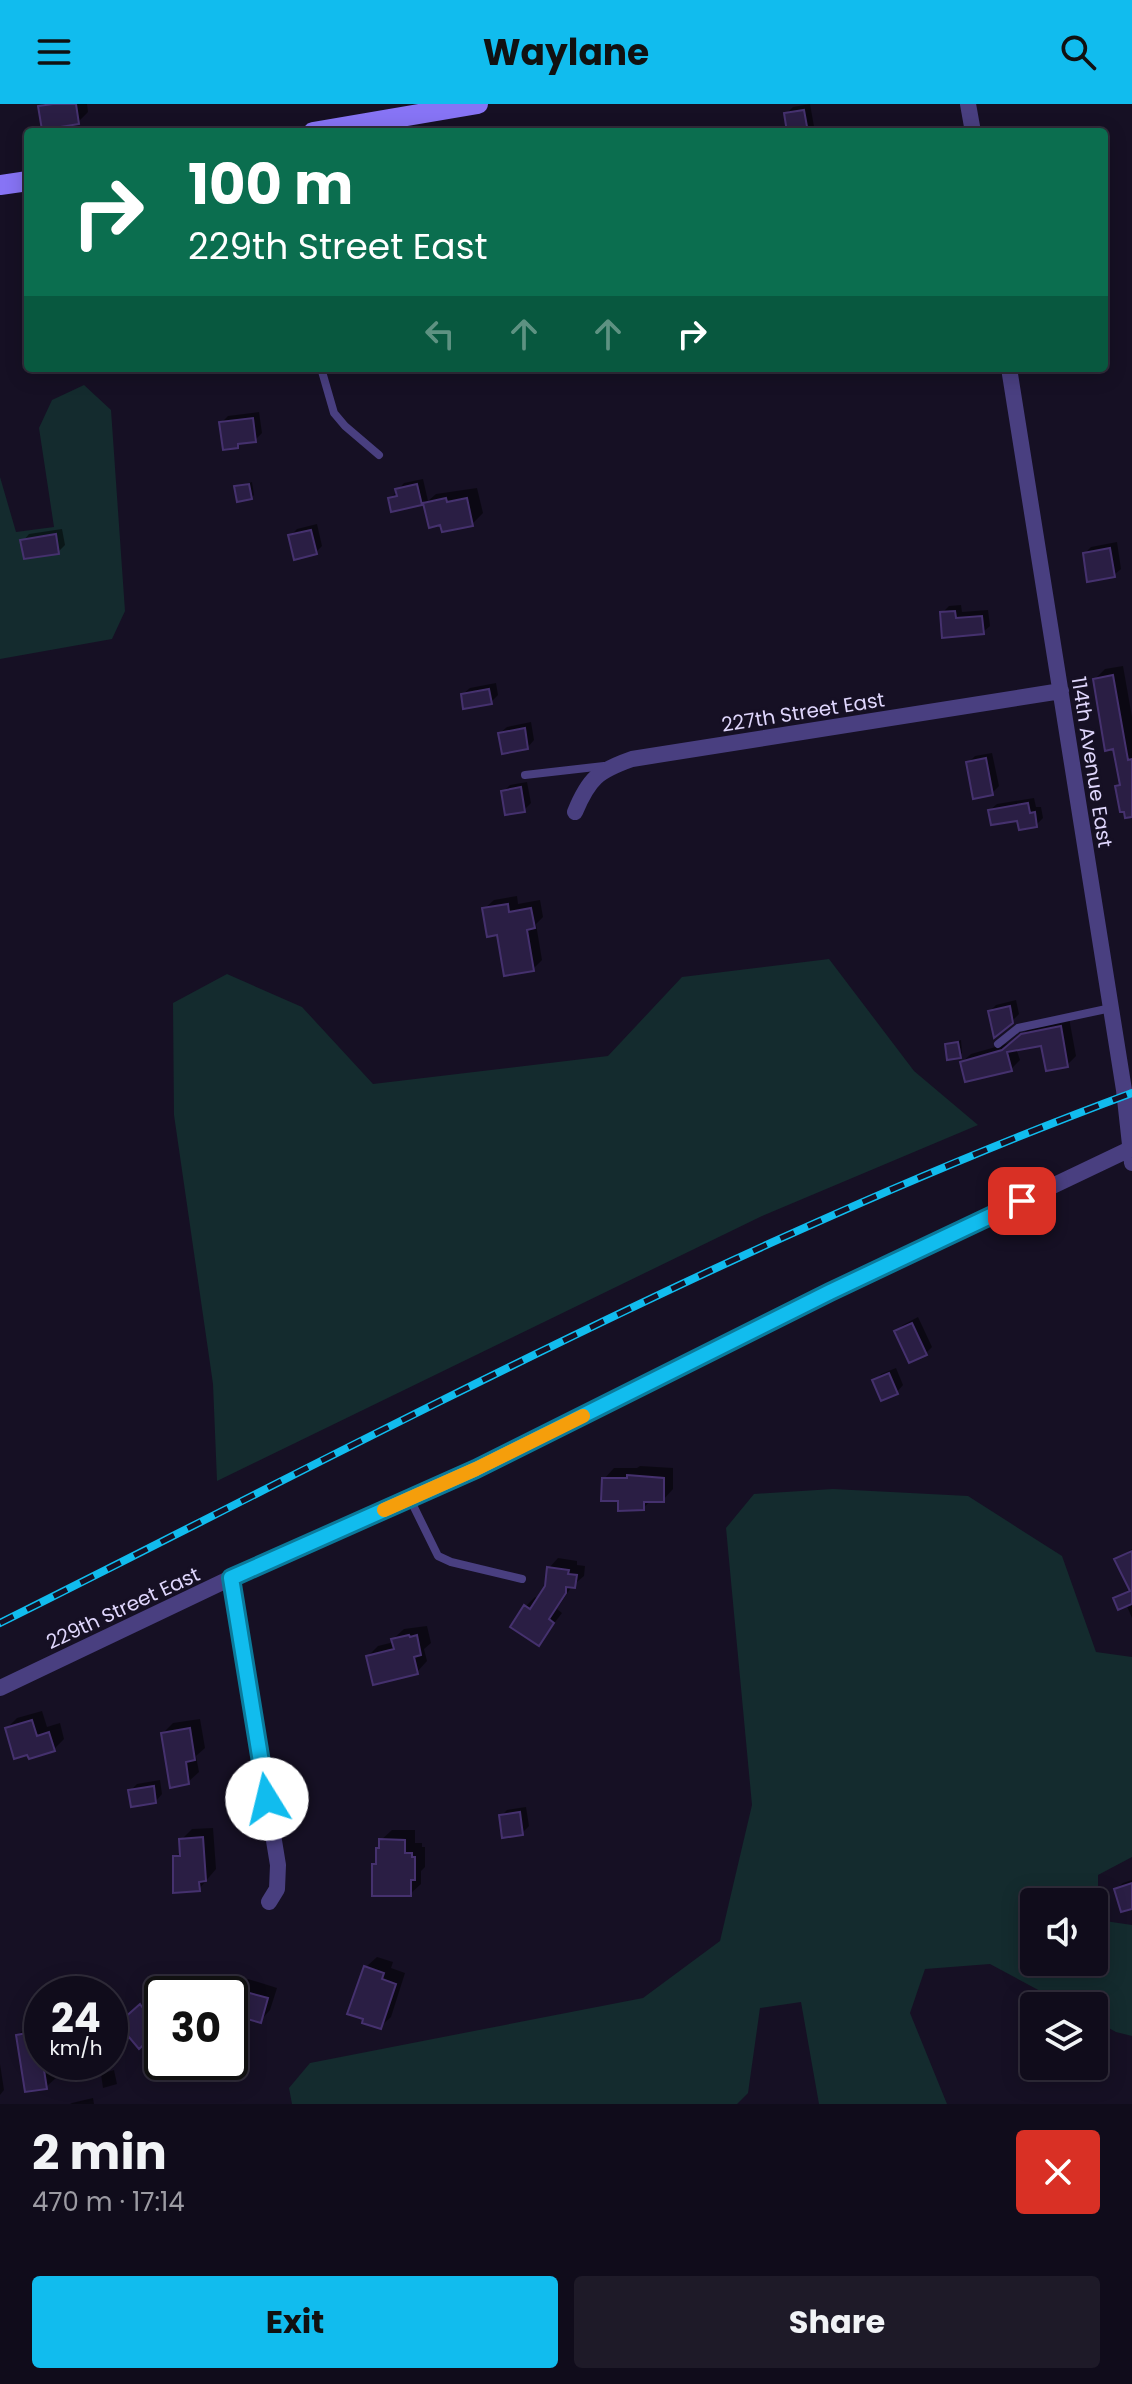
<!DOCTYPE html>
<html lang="en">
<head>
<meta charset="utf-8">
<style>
  body { margin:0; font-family:Poppins,sans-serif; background:#1e1a28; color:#f1f3f6; height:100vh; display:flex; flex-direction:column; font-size:30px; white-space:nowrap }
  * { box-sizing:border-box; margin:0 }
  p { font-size:26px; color:#9c9ba3 }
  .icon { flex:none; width:44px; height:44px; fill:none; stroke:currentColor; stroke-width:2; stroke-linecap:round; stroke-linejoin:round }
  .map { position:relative; height:2000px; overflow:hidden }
  .panel { display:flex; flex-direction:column; background:#100c1b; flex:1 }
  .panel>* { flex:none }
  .banner { position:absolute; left:24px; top:24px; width:1084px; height:244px; border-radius:8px; box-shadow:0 4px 20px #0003,0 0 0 2px #302c3a; background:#0b6e4f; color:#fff; overflow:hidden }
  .buttons { position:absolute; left:1020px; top:1784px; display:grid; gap:16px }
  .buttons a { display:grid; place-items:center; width:88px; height:88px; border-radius:8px; background:#100c1b; box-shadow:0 4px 20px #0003,0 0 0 2px #302c3a; font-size:40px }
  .speed { position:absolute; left:24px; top:1872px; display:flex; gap:16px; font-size:40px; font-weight:700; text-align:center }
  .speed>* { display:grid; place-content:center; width:104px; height:104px; border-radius:50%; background:#100c1b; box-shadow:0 4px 20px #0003,0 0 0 2px #302c3a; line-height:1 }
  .speed small { font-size:20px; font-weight:400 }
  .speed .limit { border:4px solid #111; border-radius:12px; background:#fff; color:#111 }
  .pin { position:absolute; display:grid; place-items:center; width:68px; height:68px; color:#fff; margin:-34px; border-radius:16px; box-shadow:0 4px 12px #0006 }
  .me { position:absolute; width:88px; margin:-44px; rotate:351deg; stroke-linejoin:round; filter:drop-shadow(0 0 6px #0008) }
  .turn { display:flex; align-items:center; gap:28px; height:168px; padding:0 32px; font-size:36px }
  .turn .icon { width:104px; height:104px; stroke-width:2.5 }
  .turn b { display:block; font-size:56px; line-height:68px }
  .lanes { display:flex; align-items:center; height:76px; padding:0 32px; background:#0003; justify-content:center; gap:40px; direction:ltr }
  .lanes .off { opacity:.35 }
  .round { display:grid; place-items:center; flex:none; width:84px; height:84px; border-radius:8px; background:#1e1a28 }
  .summary { display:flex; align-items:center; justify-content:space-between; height:136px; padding:0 32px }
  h1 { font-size:48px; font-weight:700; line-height:60px }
  .primary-button { display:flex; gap:16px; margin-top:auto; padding:16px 32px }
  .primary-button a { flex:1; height:92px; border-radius:8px; background:#11bcee; color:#111; font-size:32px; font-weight:700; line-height:92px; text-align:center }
  .primary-button a+a { background:#1e1a28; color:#f1f3f6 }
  header { display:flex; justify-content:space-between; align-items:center; height:104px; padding:0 32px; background:#11bcee; color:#111; font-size:36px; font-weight:700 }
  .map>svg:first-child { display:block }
</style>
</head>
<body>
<header><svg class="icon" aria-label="menu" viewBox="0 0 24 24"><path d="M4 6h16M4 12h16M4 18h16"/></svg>Waylane<svg class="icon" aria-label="search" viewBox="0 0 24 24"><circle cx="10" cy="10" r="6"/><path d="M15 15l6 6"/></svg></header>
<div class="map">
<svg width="1132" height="2000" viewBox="0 0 1132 2000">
  <rect width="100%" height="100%" fill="#161024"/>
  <!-- green -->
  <path fill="#142b2e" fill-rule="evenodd" d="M84,281L111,306L125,507L112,535L0,555V373L16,428L54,423L39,324L52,296Z
    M829,855L914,967L978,1021L762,1112L217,1377L213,1280L174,1011L173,899L227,870L302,903L373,980L608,952L682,873Z
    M833,1385L968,1392L1062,1452L1096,1548L1132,1553V1753L1098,1771V1816L1132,1821V1932L1116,1928L1094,1916V1902H1068L990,1860L925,1865L910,1909L947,2000H819L801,1898L760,1904L748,1989L737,2000H292L289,1984L310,1959L643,1894L720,1837L752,1701L726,1424L754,1390ZM1034,1798H1094V1858H1034Z"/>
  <!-- shadow -->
  <path fill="#0007" d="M43,0H87L88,8L78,18L40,3Z
    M810,0L815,28H789L786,10L793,3Z
    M259,308L262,329L255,336L242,338L237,342L221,319L228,312Z
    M423,375L428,397L436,390L477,384L483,409L472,420L442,419L430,421L424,396L421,400L390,395L404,379Z
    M252,378L254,391L251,394L237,383Z
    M317,420L322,442L316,448L291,431L297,425Z
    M62,425L65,441L58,448L23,437L29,430Z
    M1117,438L1121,465L1114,471L1085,449L1091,443Z
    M961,501L962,508L988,506L990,522L983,528L942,509L949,502Z
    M1123,562L1132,613V713L1117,682L1121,678L1115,643L1095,575L1105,565Z
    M496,579L498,591L491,598L463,590L470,584Z
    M531,618L534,636L528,643L500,629L507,623Z
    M992,649L999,682L992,689L968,659L975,652Z
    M527,678L531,699L524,706L503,688L510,681Z
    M1034,694L1036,703H1041L1043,714L1036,721L990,706L997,700Z
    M517,792L518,800L540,796L543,813L536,820L542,856L533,865L499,828L484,805L494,796Z
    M1016,896L1019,910L1012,917L990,907L996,901Z
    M1069,914L1076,952L1067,961L1043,939L1016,944L1020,956L1011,965L962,958L971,950L1013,938L1032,922Z
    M961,936L962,949L960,952L947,941Z
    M918,1213L932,1243L926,1249L896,1227L903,1221Z
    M896,1264L903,1281L897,1288L874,1277L881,1270Z
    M640,1362L673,1364V1385L663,1396H652L643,1404L620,1395L604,1375L614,1364H637Z
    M1132,1445V1514L1126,1500L1115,1495L1131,1484L1117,1456Z
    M558,1454L577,1457V1461L585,1462L584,1472L572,1482L557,1505L562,1509L539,1539L526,1502L535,1493L539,1495L547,1482L549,1464Z
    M427,1522L431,1539L424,1545L427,1557L417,1568L368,1552L378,1542L394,1538L393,1535L404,1525Z
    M42,1607L47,1623L60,1619L64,1635L54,1645L7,1624L17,1614Z
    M200,1615L205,1644L196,1652L199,1668L188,1678L163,1629L173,1619Z
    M160,1676L162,1690L156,1697L130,1687L137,1680Z
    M526,1703L529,1722L522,1729L501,1712L507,1706Z
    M213,1724L216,1765L199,1785L175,1753L182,1746L181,1736L192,1725Z
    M392,1726H415V1739H422V1743H425V1763L421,1767V1780L410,1790L374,1761L378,1757V1745L381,1736Z
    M1132,1776V1803L1116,1785L1123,1779Z
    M377,1853L393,1858L391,1864L405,1869L391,1913L380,1923L366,1863Z
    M229,1875L243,1879L248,1875L277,1884L270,1906L260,1917L230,1906V1890H217Z
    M147,1895L162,1916V1922L139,1942L129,1931L123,1917Z
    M42,1918V1958H54L57,1973L46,1983L18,1931L28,1921Z
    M0,1960L4,1986L0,1991Z
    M114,1966L117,1980L103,1984L101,1970Z
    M93,1994L94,2000H70L72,1999Z"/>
  <!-- building -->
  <path fill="#2a1e44" stroke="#45316e" stroke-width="2" d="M53,0H76L79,20L42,26L38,2Z
    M804,6L808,28H787L784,9Z
    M253,314L256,338L238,340V344L223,346L219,318Z
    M249,380L252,395L237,398L234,382Z
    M417,380L422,401L391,408L388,394L397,392L395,385Z
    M446,394L447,398L467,394L473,422L442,428L440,421L429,424L423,399Z
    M311,426L317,450L294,456L288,431Z
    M56,430L59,450L24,455L20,436Z
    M1110,444L1115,473L1087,478L1083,449Z
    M955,507L956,514L982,512L984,530L942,534L940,508Z
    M1113,571L1128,656L1132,655V713L1125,714L1124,708H1120L1115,682L1120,681L1113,645L1105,647L1093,575Z
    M489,585L492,600L463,605L461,590Z
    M525,624L528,645L502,650L498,629Z
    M986,654L993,691L973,695L966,658Z
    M521,683L525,708L505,711L501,687Z
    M1028,699L1030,709L1035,708L1037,723L1019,726L1017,717L991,721L988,706Z
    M508,800L509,808L531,804L535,824L527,826L534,867L504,872L497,831L487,833L482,804Z
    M1010,902L1013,919L994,934L988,907Z
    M1061,922L1068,963L1046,967L1041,942L1007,948L1012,967L965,978L960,958L1002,946L1021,930Z
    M958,938L961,954L947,956L945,940Z
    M912,1219L927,1251L909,1259L894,1227Z
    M889,1269L898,1290L881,1297L872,1276Z
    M627,1371L664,1374V1398H644V1406L618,1407V1397H601L602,1374H627Z
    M1132,1447V1500L1118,1506L1113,1494L1130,1487L1114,1455Z
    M547,1463L569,1466L568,1470L577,1471L575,1484L566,1483V1489L549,1515L554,1519L539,1542L510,1523L524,1501L530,1505L545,1482Z
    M409,1531L410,1533L417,1531L421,1551L414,1553L418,1570L373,1581L366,1552L394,1545L391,1535Z
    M32,1616L37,1632L49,1628L55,1647L29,1655L27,1651L14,1655L5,1624Z
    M190,1624L195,1656L186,1658L189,1680L170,1684L161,1629Z
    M154,1682L156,1699L131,1703L128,1686Z
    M520,1708L523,1731L502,1734L499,1711Z
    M203,1733L206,1777L199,1778L200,1787L173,1789V1752H180L179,1735Z
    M379,1735L405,1736V1749H412V1753H415V1776H411V1792H372V1760H376V1744H379Z
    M1132,1779V1805L1121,1808L1114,1785Z
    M364,1862L384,1869L382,1875L396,1880L381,1925L362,1919L363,1915L347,1910Z
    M235,1885L268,1894L261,1919L230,1910V1888L234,1890Z
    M140,1900L159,1927L139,1945L129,1933L126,1936L114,1923Z
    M38,1927L47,1985L25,1988L16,1931Z"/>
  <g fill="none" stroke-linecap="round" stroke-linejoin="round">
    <!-- service -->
    <path stroke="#493f80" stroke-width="8" d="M321,264L334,309L345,322L379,351
      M525,671L604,662
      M998,940L1018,924L1111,904
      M410,1395L438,1452L451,1458L522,1475"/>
    <!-- minor -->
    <path stroke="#493f80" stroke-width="16" d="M968,0L973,28
      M1009,264L1124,986L1132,1059
      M575,708C589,674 598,667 632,655L1061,587
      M231,1474L278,1761L277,1785L269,1798
      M0,1584L231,1474L476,1365L830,1188L1130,1045"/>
    <!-- secondary -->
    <path stroke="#8774f5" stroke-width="20" d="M313,28L478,0
      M0,81L28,77"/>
    <defs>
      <path id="rail" d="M0,1519C371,1334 743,1133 1132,989"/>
    </defs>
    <!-- rail casing -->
    <use href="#rail" stroke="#11bcee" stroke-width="8"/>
    <!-- rail -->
    <use href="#rail" stroke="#161024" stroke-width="5" stroke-dasharray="15" stroke-linecap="butt"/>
  </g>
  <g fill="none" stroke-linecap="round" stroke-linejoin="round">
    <defs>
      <path id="route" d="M267,1695L231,1474L476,1365L830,1188L1022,1097"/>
    </defs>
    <!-- route casing -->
    <use href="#route" stroke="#0b7a9b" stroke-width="20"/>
    <!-- route -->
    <use href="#route" stroke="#11bcee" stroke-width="14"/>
    <!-- slow -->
    <path stroke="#f59e0b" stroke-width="14" d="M384,1406L476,1365L583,1312"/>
  </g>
  <g text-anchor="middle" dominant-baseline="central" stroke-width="6" stroke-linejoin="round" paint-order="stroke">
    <!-- street labels -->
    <g font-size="20" fill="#dfd6fc" stroke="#161024">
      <text transform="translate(803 608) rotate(-9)">227th Street East</text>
      <text transform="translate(1092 658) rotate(81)">114th Avenue East</text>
      <text transform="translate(123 1504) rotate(-25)">229th Street East</text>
    </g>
  </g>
</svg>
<div class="buttons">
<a><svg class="icon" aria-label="sound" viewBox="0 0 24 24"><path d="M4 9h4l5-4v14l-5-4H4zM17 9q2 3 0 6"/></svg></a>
<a><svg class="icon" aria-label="layers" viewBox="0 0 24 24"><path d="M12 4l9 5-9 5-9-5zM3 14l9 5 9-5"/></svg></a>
</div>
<div class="speed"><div>24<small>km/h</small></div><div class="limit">30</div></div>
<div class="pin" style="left:1022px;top:1097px;background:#d93025"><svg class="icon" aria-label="arrive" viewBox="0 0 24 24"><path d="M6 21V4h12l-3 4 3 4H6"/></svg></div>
<svg class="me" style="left:267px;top:1695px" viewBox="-20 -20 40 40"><circle r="19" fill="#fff"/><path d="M0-13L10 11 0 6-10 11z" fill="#11bcee"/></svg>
<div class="banner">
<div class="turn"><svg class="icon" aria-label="right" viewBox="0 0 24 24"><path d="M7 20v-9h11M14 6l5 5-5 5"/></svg><div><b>100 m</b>229th Street East</div></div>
<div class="lanes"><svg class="icon off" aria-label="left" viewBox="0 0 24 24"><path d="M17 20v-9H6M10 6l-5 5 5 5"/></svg><svg class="icon off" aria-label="ahead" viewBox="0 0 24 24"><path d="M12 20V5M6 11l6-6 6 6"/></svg><svg class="icon off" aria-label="ahead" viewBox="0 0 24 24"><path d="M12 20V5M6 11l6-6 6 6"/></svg><svg class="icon" aria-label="right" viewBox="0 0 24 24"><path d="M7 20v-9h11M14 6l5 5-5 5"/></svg></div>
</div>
</div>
<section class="panel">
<div class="summary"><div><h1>2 min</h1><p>470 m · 17:14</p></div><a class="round" style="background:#d93025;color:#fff"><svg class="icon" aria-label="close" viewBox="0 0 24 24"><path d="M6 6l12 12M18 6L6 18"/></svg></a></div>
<div class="primary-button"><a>Exit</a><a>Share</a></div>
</section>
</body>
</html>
